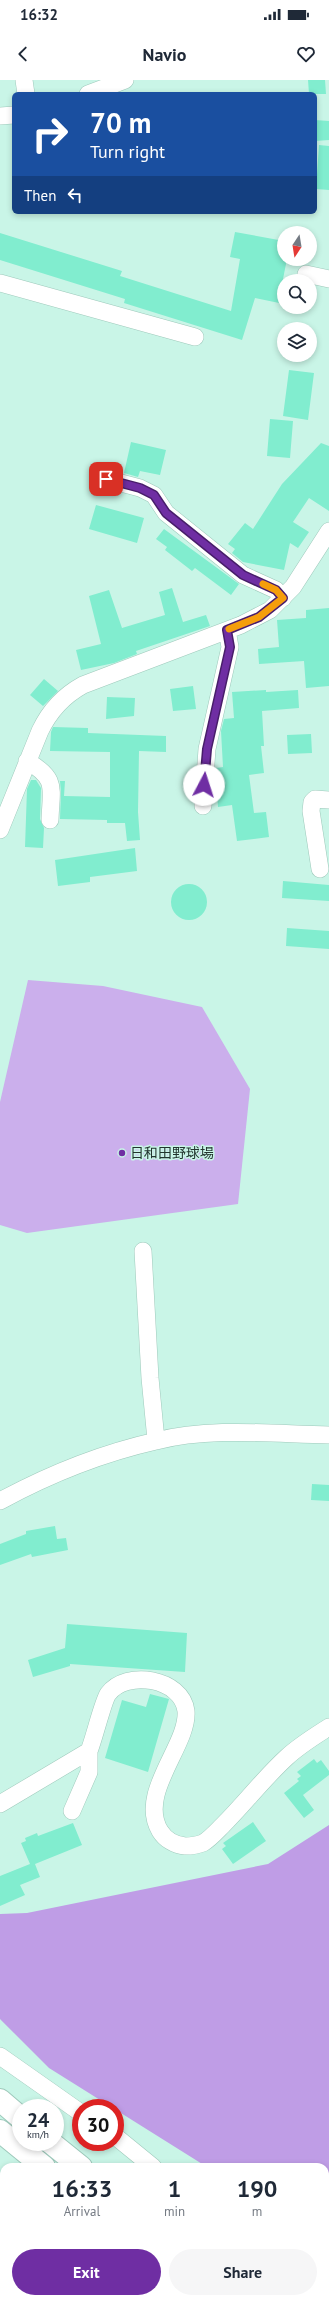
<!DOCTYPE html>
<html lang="en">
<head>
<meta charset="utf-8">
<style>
  body { margin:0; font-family:"PT Sans","Noto Sans JP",sans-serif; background:#f6f6f7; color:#1f2937; height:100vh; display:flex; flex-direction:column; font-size:15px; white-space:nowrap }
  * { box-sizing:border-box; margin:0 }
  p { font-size:13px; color:#747a83 }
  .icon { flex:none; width:22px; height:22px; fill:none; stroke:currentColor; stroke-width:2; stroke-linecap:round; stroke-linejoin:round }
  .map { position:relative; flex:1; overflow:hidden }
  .details { position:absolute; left:0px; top:2083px; width:329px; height:140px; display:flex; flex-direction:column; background:#fff; border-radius:12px 12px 0 0; box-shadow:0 2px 6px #0003 }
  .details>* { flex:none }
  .hud { position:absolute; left:12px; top:12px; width:305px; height:122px; border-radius:6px; box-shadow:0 2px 6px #0003; background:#1a4fa0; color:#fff; overflow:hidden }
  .needle { width:26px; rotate:192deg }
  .buttons { position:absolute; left:277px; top:146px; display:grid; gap:8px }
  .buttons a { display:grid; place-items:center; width:40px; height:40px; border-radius:50%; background:#fff; box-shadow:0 2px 6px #0003; font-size:20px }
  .speed { position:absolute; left:12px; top:2019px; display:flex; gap:8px; font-size:20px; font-weight:700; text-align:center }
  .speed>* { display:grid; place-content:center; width:52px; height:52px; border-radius:50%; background:#fff; box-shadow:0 2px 6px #0003; line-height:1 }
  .speed small { font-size:10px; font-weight:400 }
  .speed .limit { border:6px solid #d22; background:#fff; color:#111 }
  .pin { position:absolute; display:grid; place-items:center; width:34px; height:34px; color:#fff; margin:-17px; border-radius:8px; box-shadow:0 2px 6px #0006 }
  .me { position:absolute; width:44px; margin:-22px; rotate:5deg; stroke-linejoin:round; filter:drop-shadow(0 0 3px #0008) }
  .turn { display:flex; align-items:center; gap:14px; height:84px; padding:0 12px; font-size:18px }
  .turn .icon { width:52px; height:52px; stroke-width:2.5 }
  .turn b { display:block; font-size:28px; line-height:34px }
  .then { display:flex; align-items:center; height:38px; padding:0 12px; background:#0003; gap:8px; font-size:15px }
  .eta { display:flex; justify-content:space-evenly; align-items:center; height:68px; text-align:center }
  .eta b { font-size:24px; font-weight:700; line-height:28px }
  .primary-button { display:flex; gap:8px; margin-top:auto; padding:8px 12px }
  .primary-button a { flex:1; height:46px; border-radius:24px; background:#6f2ea3; color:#fff; font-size:16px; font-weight:700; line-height:46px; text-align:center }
  .primary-button a+a { background:#f6f6f7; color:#1f2937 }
  .status { display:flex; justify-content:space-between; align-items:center; height:28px; padding:0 20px; background:#fff; direction:ltr }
  .status svg { height:11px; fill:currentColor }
  header { display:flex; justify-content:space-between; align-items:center; height:52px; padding:0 12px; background:#fff; font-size:18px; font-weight:700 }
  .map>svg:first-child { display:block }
</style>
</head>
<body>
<div class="status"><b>16:32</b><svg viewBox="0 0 49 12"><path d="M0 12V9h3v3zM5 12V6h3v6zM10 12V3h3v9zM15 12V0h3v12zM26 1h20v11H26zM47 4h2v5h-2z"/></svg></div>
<header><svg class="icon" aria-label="back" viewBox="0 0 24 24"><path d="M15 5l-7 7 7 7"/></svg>Navio<svg class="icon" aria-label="heart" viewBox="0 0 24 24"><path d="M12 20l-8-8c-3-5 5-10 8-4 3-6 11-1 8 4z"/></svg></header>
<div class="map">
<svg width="329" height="2223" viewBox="0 0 329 2223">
  <rect width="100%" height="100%" fill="#c9f5e7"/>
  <!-- green -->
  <path fill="#cbafec" d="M28,900L103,906L202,927L250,1009L238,1124L27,1153L0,1145V1022Z"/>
  <!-- forest -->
  <path fill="#bf9de6" d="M329,1745V2184L325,2180V2087H207L49,1988L0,1939V1834L27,1833L268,1784Z
    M0,2098L4,2101V2219H176L182,2223H0Z"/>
  <!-- building -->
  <path fill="#81edcf" d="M308,0H325L326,14H309Z
    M315,40L329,41V60L315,61Z
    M319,65L329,66V110L316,109Z
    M235,152L284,161V179H287L283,199L284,224L255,218L242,260L124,223L125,219L0,180V153L122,191L120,196L231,231L240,179L230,177Z
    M289,290L314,293L308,340L283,336Z
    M270,339L293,341L290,378L267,376Z
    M131,362L166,370L160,395L140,391L138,397L124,393Z
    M321,363L329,366V431L309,418L293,442L309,452L298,468L290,463L284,490L243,482L232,473L235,469L228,464L245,443L253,449L282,404Z
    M96,425L144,438L137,463L89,449Z
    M164,449L239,504L231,515L195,488L192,491L165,470L167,467L156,459Z
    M172,508L183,542L206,535L210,546L136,571L137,574L114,583L81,590L76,570L101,564L89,516L109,510L122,548L165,535L159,512Z
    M329,528V606L306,608L304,581L259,584L258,569L279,567L277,540L306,538V530Z
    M44,599L58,611L43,626L30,615Z
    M193,606L196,629L173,631L170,609Z
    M266,610V612L298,610L299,628L262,631L264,666H261L264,693L249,695L254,733L266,732L269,757L237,761L232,725L218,727L215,692L216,688L223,687L221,651L224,639L234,638L232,612Z
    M107,617L135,618L134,636L106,639Z
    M53,647L88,648V653L166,656V672L139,671L138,732L140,760L127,761L125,743H107V740L60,739L61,712L60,701H65L64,716L110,717V672L50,671L51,652Z
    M311,654L312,673L288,674L287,655Z
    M31,700H36L41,708L40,739L44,748L43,768L25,767L27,709Z
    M135,768L137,791L90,797V802L58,806L55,780Z
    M283,801L329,805V821L282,818Z
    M171 822a18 18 0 1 1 36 0a18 18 0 1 1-36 0Z
    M287,848L329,851V869L286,866Z
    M312,1404L329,1405V1421L311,1420Z
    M55,1446L57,1459L66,1458L68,1470L32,1477L31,1474L0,1485V1464L26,1454V1451Z
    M67,1544L187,1553L185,1592L70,1584V1586L33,1597L28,1580L65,1568Z
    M150,1614L169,1619L148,1692L105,1678L122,1620L146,1627Z
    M314,1679L317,1683L321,1680L329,1691V1695L303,1715L314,1730L304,1738L284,1713L299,1701L297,1699L301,1696L297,1692Z
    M253,1742L266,1761L233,1784L222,1769L226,1766L223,1763Z
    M73,1743L82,1765L35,1784L40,1797L20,1805L25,1815L0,1826V1796L30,1784L21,1763L26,1761L25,1758L37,1753L38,1756Z"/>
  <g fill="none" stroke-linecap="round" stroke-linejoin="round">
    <defs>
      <path id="minor" d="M24,0L26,14
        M88,14L125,0
        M0,36L14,35
        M306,194L329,199
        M0,203L195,257
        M106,399L140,408L154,415L166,433L243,495L276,510L283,518
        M27,681C58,699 51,708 50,740
        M203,726L207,669L230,567L227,550
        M0,750L40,651C50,630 63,616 83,605L241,545L270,530L293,507L329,451
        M320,789L311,731L312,722L315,719L329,720
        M143,1171L150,1298L156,1360
        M0,1421C48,1395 103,1373 156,1361C211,1347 272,1354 329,1355
        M0,1724L89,1671C94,1659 103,1621 108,1614C126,1589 182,1598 186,1631C189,1665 137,1713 160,1751C165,1759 174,1765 185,1766C190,1766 198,1765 203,1763C210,1759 217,1751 223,1745C245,1723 264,1698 287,1677C300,1665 315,1656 329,1647
        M72,1731L89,1692V1671
        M0,1976L81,2033
        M115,2056L153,2087
        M325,2218L329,2220"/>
      <path id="highway" d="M0,2020L21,2038
        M0,2051L44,2087
        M50,2062L81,2087
        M224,2219L231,2223
        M270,2219L277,2223"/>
    </defs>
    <!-- minor casing -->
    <use href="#minor" stroke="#9ec9bb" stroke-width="18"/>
    <!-- highway casing -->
    <use href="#highway" stroke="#9ec9bb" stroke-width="24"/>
    <!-- minor -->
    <use href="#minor" stroke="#fff" stroke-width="17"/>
    <!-- highway -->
    <use href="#highway" stroke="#fff" stroke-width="22"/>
  </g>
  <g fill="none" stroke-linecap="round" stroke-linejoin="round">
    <defs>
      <path id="route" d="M106,399L140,408L154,415L166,433L243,495L276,510L283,518L259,537L227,550L230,567L207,669L204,705"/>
    </defs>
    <!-- route casing -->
    <use href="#route" stroke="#481e6a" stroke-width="10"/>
    <!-- route -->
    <use href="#route" stroke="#6f2ea3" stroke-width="7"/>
    <!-- slow -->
    <path stroke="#f59e0b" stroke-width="7" d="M229,549L259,537L283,518L276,510L263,504"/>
  </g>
  <!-- markers -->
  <circle fill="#6f2ea3" stroke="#c9f5e7" stroke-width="1.5" cx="122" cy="1073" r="4"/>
  <g text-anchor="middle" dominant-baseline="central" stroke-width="3" stroke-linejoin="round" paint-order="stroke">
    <!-- poi labels -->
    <g font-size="14" fill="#22342e" stroke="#c9f5e7" text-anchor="start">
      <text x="130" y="1073">日和田野球場</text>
    </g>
  </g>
</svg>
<div class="buttons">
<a><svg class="needle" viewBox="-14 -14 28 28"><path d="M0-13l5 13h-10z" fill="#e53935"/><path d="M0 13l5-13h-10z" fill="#747a83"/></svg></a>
<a><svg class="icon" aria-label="search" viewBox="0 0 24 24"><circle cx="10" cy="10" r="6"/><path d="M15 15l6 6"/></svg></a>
<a><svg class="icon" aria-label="layers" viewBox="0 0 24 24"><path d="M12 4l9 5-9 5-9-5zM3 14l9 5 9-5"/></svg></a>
</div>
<div class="speed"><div>24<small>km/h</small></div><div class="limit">30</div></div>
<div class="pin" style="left:106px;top:399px;background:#d93025"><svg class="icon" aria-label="arrive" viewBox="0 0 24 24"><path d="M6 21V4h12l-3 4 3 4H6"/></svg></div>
<svg class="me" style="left:204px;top:705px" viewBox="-20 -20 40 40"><circle r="19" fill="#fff"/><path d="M0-13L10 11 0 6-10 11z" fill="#6f2ea3"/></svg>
<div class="hud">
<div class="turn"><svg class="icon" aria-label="right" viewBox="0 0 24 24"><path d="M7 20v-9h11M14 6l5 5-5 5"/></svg><div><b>70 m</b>Turn right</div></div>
<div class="then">Then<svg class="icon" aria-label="left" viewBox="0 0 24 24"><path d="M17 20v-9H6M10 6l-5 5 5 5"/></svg></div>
</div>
<section class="details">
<div class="eta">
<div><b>16:33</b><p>Arrival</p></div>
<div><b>1</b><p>min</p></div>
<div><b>190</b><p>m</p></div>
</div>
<div class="primary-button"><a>Exit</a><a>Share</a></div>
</section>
</div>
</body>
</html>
